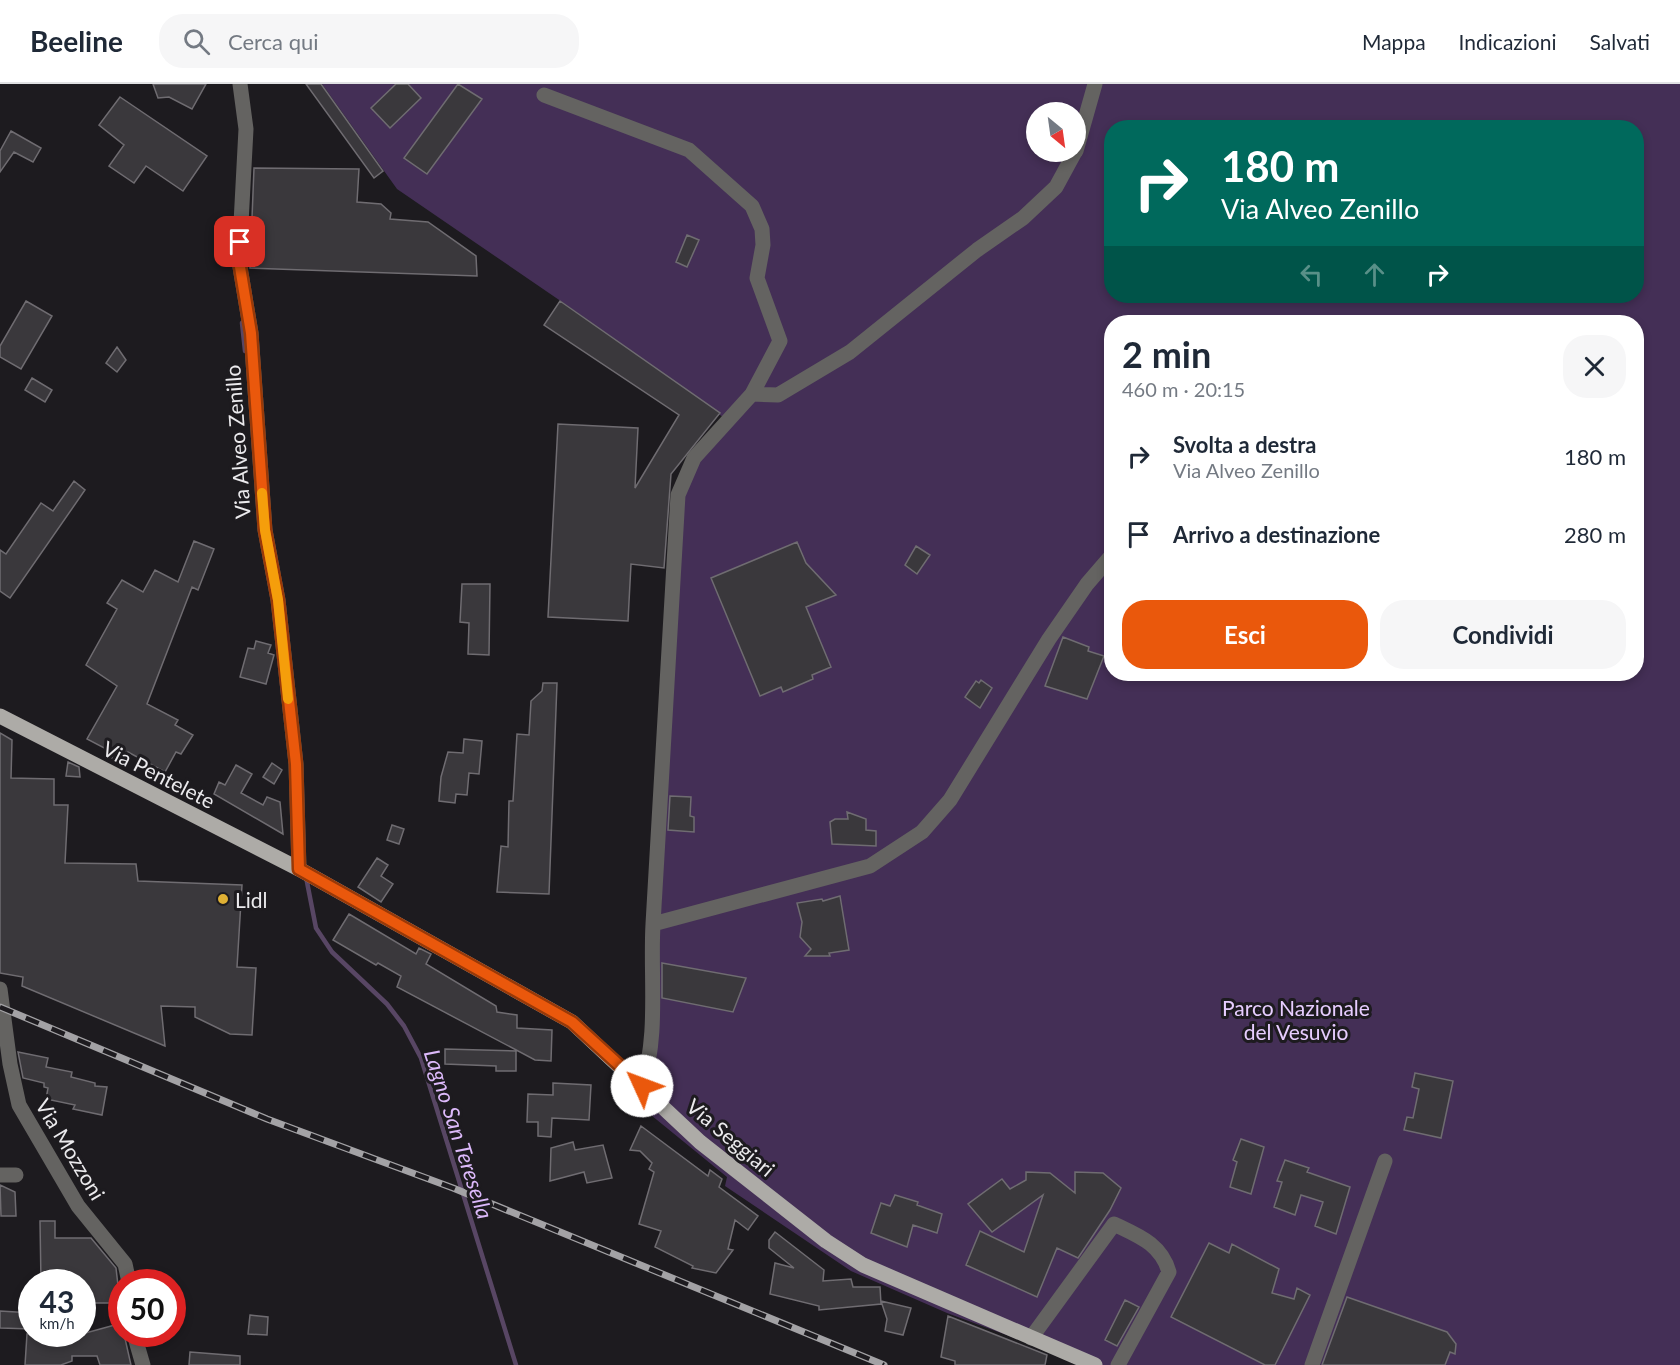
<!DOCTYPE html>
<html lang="it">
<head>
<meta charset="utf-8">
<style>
  body { margin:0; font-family:Lato,sans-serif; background:#f6f6f7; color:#1f2937; height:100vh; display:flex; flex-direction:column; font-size:22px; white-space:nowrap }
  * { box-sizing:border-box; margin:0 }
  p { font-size:20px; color:#747a83 }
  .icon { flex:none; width:33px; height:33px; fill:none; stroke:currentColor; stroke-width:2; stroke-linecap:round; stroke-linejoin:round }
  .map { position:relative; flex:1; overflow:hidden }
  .sheet { position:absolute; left:1104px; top:231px; width:540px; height:366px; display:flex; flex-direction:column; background:#fff; border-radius:24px; box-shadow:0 3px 9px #0003 }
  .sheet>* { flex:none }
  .banner { position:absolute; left:1104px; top:36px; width:540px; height:183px; border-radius:24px; box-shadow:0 3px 9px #0003; background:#00695c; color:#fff; overflow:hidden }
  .needle { width:39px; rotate:151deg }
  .tools { position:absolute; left:1026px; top:18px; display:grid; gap:12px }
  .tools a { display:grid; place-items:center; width:60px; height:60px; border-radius:50%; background:#fff; box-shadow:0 3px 9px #0003; font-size:30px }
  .speed { position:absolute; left:18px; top:1185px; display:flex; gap:12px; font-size:30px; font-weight:700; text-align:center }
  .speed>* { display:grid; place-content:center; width:78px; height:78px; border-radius:50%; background:#fff; box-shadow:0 3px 9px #0003; line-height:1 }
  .speed small { font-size:15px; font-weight:400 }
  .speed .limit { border:9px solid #d22; background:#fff; color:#111 }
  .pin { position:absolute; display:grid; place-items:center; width:51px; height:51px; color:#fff; margin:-26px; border-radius:12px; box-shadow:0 3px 9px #0006 }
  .me { position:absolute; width:66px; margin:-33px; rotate:313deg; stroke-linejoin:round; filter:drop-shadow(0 0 4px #0008) }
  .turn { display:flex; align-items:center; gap:21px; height:126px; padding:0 18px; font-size:27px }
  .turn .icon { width:78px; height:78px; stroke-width:2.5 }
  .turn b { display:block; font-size:42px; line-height:51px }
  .lanes { display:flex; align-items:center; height:57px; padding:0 18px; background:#0003; justify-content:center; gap:30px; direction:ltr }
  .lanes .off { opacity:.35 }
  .round { display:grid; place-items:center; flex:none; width:63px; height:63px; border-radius:24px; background:#f6f6f7 }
  .headline { display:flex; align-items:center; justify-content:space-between; height:102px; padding:0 18px }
  h1 { font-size:36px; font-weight:700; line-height:45px }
  .action { display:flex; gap:12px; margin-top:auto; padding:12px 18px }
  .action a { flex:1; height:69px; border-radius:24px; background:#ea580c; color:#fff; font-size:24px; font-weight:700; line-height:69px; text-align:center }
  .action a+a { background:#f6f6f7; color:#1f2937 }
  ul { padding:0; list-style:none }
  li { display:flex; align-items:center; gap:18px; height:78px; padding:0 18px }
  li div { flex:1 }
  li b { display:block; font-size:22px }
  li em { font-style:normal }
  header { display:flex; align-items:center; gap:36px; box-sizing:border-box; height:84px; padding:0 30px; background:#fff; border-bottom:2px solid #e0e1e3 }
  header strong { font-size:28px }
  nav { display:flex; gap:33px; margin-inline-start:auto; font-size:21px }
  .search { width:420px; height:54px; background:#f6f6f7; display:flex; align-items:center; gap:15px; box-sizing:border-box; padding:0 21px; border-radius:24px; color:#747a83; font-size:22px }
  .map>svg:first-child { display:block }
</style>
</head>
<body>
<header>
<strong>Beeline</strong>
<div class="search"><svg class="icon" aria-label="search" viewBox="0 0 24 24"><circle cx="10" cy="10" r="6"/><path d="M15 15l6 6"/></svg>Cerca qui</div>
<nav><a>Mappa</a><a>Indicazioni</a><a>Salvati</a></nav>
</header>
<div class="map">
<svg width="1680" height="1281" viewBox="0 0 1680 1281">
  <rect width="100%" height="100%" fill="#1d1b1f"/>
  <!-- green -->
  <path fill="#442f56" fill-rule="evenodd" d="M322,0H1680V1281H1078L1050,1267L947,1229L851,1187L725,1102L727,1093L646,1027L655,959L680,392L727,336L565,220L397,105ZM1036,28H1076V68H1036ZM1112,44H1636V212H1112ZM1112,238H1636V590H1112Z"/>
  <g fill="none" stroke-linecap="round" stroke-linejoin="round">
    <!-- stream -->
    <path stroke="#584664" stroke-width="4.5" d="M242,239L245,267
      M306,793L316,844L332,868L387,920L404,942L421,974L516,1281"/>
  </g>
  <!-- building -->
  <path fill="#3a383c" stroke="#6f6c71" stroke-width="1.5" d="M153,0H206L192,25L169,13L158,14Z
    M306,0H321L383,87L374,94Z
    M396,0H408L421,14L390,44L371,24Z
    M458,0L482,15L427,90L404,74Z
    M120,13L207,72L183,107L146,82L134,99L109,82L124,61L99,41Z
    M11,47L41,64L33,78L14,68L0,88V67Z
    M254,84L359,85L357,118L381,120L391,129L390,135L428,138L476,172L477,192L250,184Z
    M687,151L699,156L687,183L676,178Z
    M26,217L52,232L21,285L0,273V262Z
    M560,217L720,329L671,390L664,484L631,480L628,537L548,533L558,340L638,344L635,404L679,331L544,241Z
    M117,263L126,276L117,288L106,279Z
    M32,294L52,306L45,318L25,306Z
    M74,397L85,406L10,514L0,507V466L6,470L41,419L53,427Z
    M194,457L214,465L198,506L192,503L147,620L178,636L175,641L193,651L181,670L176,668L165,688L128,668L121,679L112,674L114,669L87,655L117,602L86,581L117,525L107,519L122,496L143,508L155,486L178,498Z
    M797,458L806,479L836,511L806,523L831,583L812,591L813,595L783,608L781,603L760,612L711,494Z
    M916,462L930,471L917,490L905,481Z
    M462,500H490L489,571L468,570L469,539L460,538Z
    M1063,553L1089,563L1088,567L1104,572L1087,615L1045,602Z
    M256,557L271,561L268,569L274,571L266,600L240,593L248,564L254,565Z
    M981,596L992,604L980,624L965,613L976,597L979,599Z
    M543,599H557L549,810L497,808L501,762L508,763L509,717H513L517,650L529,651L531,617L542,607Z
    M0,649L12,656L11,694L54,695V721H68L65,779L136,780L138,797L242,801L237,883L256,884L252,951L230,950L195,933V923L161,922L165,962L22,902L23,893L0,889Z
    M464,655L482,657L479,690L469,689L467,711L456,710L455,719L439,717L441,693L448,668L463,669Z
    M68,678L79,683L80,693L66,692Z
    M272,679L282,686L274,700L263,693Z
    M236,681L252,690L241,709L263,721L267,713L280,718L283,750L214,710L219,698L225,701Z
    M670,712L691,713L690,732L694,733V748L668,746Z
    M847,728L866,735V746L876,747V762L832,760L830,738L835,735H848Z
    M392,741L404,745L399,760L387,756Z
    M377,774L388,781L381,792L393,800L381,818L358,803Z
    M840,812L849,866L829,869L830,872H805L811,865L800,853L802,838L797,819L822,815L823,817Z
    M349,830L416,870L419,864L431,870L426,880L496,922L497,928L517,931V944L552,946L551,977L535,976L397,903L401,892L378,879L376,881L333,856Z
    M662,879L746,894L733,928L662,914Z
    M445,965L516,967V987H496V982L445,980Z
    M18,968L48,974L46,983L72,988L71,993L95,999V1002L107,1003L102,1031L73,1025L75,1021L46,1015L48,1004L44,1003V999L23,994Z
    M1415,989L1453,997L1441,1054L1404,1046L1407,1033L1413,1034L1419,1005L1412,1003Z
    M553,999L591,1001L589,1036L552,1034L551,1053L538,1052V1038H527L528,1010L553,1011Z
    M641,1042L708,1092L710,1086L722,1095L719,1103L758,1132L748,1146L735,1136L728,1165L733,1166L716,1189L692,1184L693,1182L655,1163L661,1147L639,1140L654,1088L649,1085L652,1079L640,1067L630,1066Z
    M1241,1055L1264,1063L1251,1110L1230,1103L1237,1078L1233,1076Z
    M573,1058L575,1066L603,1061L612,1094L587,1099L584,1088L550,1097L551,1064Z
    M1285,1076L1309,1084L1307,1088L1350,1103L1336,1150L1315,1142L1323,1118L1301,1111L1295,1131L1274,1123L1282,1098L1277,1097Z
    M1026,1088L1050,1089L1075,1109V1088L1103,1089L1121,1104L1110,1126L1078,1174L1057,1164L1037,1213L966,1181L980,1147L1024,1168L1043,1111L992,1148L968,1120L1002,1095L1010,1105L1026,1096Z
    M0,1101L15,1108L16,1132H1Z
    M895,1111L918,1118L917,1121L942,1130L937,1149L913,1141L907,1163L871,1149L881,1119L890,1122Z
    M40,1137H55V1154H91L116,1184L120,1219H82V1198H41Z
    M775,1148L824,1186L823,1197L851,1195L853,1203H880L881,1220L819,1226V1222L770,1210L775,1179L794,1184L769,1164V1156Z
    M1209,1159L1229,1169L1232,1160L1279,1185L1272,1209L1294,1215L1297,1204L1310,1211L1275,1281H1265L1171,1233Z
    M1347,1213L1447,1248L1456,1260L1455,1270L1450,1268L1445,1281H1322Z
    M1125,1216L1139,1223L1117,1262L1105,1256Z
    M881,1217L911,1224L903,1251L885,1247L887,1235Z
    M0,1227L32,1229V1245L0,1244Z
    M250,1231L268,1233L267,1251L248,1250Z
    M948,1232L1047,1271L1045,1281H955V1277L941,1273Z
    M122,1239V1250H124L131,1281H100L97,1272H72V1277L61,1281H25L27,1250H82Z
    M190,1268L240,1272V1281H189Z"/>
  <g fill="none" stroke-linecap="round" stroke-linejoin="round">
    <!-- minor -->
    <path stroke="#646361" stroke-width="15" d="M240,0L246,45L239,177L251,249L265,446L278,516L296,680L299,785
      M544,11L689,66L752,122L762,145L763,161L757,194L780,257L752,310L694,374L678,411L653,840C650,893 659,951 642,1002
      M1076,67L1095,0
      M752,310L778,311L850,268L977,166L1023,134L1056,103L1075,68
      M653,840L870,782L922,748L950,716L1049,555L1087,500L1112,471
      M0,905L10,980L19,1021L78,1122L125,1180L129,1198
      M0,1091H16
      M134,1250L143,1281
      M1031,1254L1114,1140C1139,1152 1161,1160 1169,1188L1118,1281
      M1312,1281L1385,1077"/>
    <!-- major -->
    <path stroke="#adaba7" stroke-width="15" d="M0,632L299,785L572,938L700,1058L826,1157L863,1181L1095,1281"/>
    <defs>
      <path id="rail" d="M0,923L267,1035L453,1104L884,1281"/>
    </defs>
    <!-- rail casing -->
    <use href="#rail" stroke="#a3a2a5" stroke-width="7"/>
    <!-- rail -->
    <use href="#rail" stroke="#1d1b1f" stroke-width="4.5" stroke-dasharray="14" stroke-linecap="butt"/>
  </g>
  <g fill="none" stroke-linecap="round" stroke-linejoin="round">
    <defs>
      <path id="route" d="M240,158L239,177L251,249L265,446L278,516L296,680L299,785L572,938L642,1002"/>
    </defs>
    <!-- route casing -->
    <use href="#route" stroke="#983908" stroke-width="15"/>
    <!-- route -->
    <use href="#route" stroke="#ea580c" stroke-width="10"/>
    <!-- slow -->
    <path stroke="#f59e0b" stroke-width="10" d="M262,409L265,446L278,516L288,615"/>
  </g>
  <!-- markers -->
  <circle fill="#dfb034" stroke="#1d1b1f" stroke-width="2" cx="223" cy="815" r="6"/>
  <g text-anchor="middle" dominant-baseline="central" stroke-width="6" stroke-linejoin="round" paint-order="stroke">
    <!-- street labels -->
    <g font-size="21" fill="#ebeaed" stroke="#1d1b1f">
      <text transform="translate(237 358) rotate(-94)">Via Alveo Zenillo</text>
      <text transform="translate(159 690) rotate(27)">Via Pentelete</text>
      <text transform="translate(731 1053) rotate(40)">Via Seggiari</text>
      <text transform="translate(71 1065) rotate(59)">Via Mozzoni</text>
    </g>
    <!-- poi labels -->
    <g font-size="21" fill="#ebeaed" stroke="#1d1b1f" text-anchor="start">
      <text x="235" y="815">Lidl</text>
    </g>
    <!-- park labels -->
    <g font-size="21" fill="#e7cdff" stroke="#1d1b1f">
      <text x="1296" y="923">Parco Nazionale<tspan x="1296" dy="24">del Vesuvio</tspan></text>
    </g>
    <!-- water labels -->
    <g font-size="22" font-style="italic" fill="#dcb9fa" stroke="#1d1b1f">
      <text transform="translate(459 1050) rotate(72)">Lagno San Teresella</text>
    </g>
  </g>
</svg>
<div class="tools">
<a><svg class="needle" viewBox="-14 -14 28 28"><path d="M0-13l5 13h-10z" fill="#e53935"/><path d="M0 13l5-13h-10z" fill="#747a83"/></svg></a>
</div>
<div class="speed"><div>43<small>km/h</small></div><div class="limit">50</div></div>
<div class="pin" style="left:240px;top:158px;background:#d93025"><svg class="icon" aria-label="arrive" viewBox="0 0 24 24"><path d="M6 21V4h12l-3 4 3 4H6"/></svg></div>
<svg class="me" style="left:642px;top:1002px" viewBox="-20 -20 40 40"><circle r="19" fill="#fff"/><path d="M0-13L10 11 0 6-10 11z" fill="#ea580c"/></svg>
<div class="banner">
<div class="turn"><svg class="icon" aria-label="right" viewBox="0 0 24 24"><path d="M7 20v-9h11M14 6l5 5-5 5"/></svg><div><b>180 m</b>Via Alveo Zenillo</div></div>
<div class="lanes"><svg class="icon off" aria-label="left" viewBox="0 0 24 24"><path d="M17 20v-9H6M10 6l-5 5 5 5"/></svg><svg class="icon off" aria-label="ahead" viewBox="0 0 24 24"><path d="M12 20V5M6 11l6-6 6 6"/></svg><svg class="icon" aria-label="right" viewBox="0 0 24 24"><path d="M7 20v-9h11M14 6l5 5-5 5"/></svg></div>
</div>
<section class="sheet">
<div class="headline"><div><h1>2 min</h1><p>460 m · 20:15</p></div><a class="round"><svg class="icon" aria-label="close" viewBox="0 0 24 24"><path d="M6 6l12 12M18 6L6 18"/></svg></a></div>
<ul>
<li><svg class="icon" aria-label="right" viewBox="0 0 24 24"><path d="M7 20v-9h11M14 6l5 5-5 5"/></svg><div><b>Svolta a destra</b><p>Via Alveo Zenillo</p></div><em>180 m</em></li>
<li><svg class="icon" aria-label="arrive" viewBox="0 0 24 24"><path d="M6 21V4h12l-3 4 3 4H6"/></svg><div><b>Arrivo a destinazione</b></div><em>280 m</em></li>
</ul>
<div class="action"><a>Esci</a><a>Condividi</a></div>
</section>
</div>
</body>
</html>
